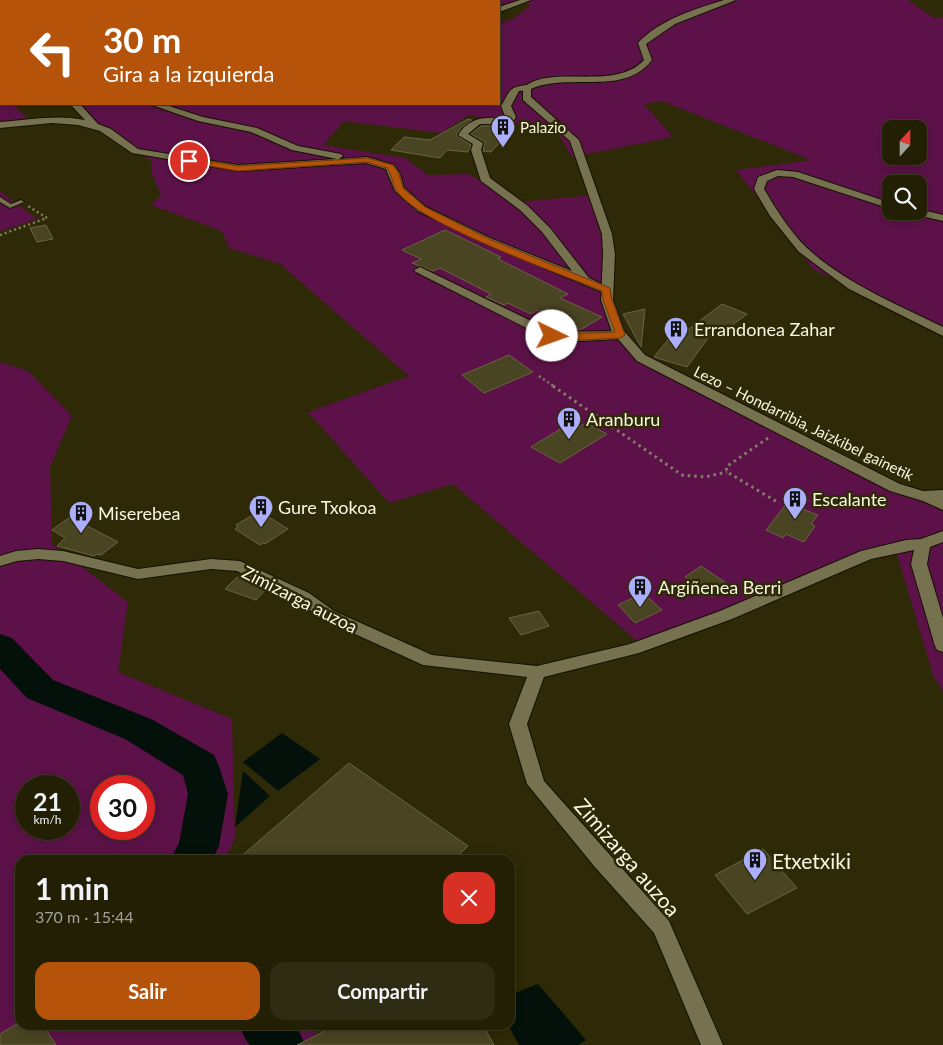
<!DOCTYPE html>
<html lang="es">
<head>
<meta charset="utf-8">
<style>
  body { margin:0; font-family:Lato,sans-serif; background:#2e2c13; color:#f1f3f6; height:100vh; display:flex; flex-direction:column; font-size:19px; white-space:nowrap }
  * { box-sizing:border-box; margin:0 }
  p { font-size:16px; color:#a2a29a }
  .icon { flex:none; width:28px; height:28px; fill:none; stroke:currentColor; stroke-width:2; stroke-linecap:round; stroke-linejoin:round }
  .map { position:relative; flex:1; overflow:hidden }
  .sheet { position:absolute; left:15px; top:855px; width:500px; height:175px; display:flex; flex-direction:column; background:#221f04; border-radius:15px; box-shadow:0 2px 12px #0003,0 0 0 1px #3f3d26 }
  .sheet>* { flex:none }
  .top-card { position:absolute; left:0px; top:0px; width:500px; height:105px; box-shadow:0 2px 12px #0003,0 0 0 1px #3f3d26; background:#b45309; color:#fff; overflow:hidden }
  .needle { width:32px; rotate:21deg }
  .controls { position:absolute; left:882px; top:120px; display:grid; gap:10px }
  .controls a { display:grid; place-items:center; width:45px; height:45px; border-radius:10px; background:#221f04; box-shadow:0 2px 12px #0003,0 0 0 1px #3f3d26; font-size:25px }
  .speed { position:absolute; left:15px; top:775px; display:flex; gap:10px; font-size:25px; font-weight:700; text-align:center }
  .speed>* { display:grid; place-content:center; width:65px; height:65px; border-radius:50%; background:#221f04; box-shadow:0 2px 12px #0003,0 0 0 1px #3f3d26; line-height:1 }
  .speed small { font-size:12px; font-weight:400 }
  .speed .limit { border:8px solid #d22; background:#fff; color:#111 }
  .pin { position:absolute; display:grid; place-items:center; width:42px; height:42px; color:#fff; margin:-21px; border:2px solid #fff; border-radius:50%; box-shadow:0 1px 5px #0007 }
  .me { position:absolute; width:55px; margin:-28px; rotate:93deg; stroke-linejoin:round; filter:drop-shadow(0 0 4px #0008) }
  .turn { display:flex; align-items:center; gap:18px; height:105px; padding:0 20px; font-size:22px }
  .turn .icon { width:65px; height:65px; stroke-width:2.5 }
  .turn b { display:block; font-size:35px; line-height:42px }
  .round { display:grid; place-items:center; flex:none; width:52px; height:52px; border-radius:15px; background:#2e2c13 }
  .head { display:flex; align-items:center; justify-content:space-between; height:85px; padding:0 20px }
  h1 { font-size:30px; font-weight:700; line-height:38px }
  .action { display:flex; gap:10px; margin-top:auto; padding:10px 20px }
  .action a { flex:1; height:58px; border-radius:15px; background:#b45309; color:#fff; font-size:20px; font-weight:700; line-height:58px; text-align:center }
  .action a+a { background:#2e2c13; color:#f1f3f6 }
  .map>svg:first-child { display:block }
</style>
</head>
<body>
<div class="map">
<svg width="943" height="1045" viewBox="0 0 943 1045">
  <rect width="100%" height="100%" fill="#2e2906"/>
  <!-- green -->
  <path fill="#5c1248" fill-rule="evenodd" d="M0,0H294L1,1L0,76Z
    M393,0H908L934,18L943,17V332L813,269L736,170L811,160L662,101L644,104L673,137L572,157L557,131L469,115L441,133L344,121L323,145L405,158L428,175L468,174L520,202L593,195L622,345L943,507V690L934,678L896,551L643,646L453,484L389,503L308,412L409,376L280,264L229,248L222,231L151,205L161,195L152,174L151,160L114,141L76,104H499V23L513,19L531,5L518,2L499,4V1ZM891,129H919V156H891ZM891,184H919V211H891Z
    M0,93L1,104H12L32,123L0,124Z
    M0,191L37,219L0,231Z
    M0,362L28,371L72,416L50,467L52,544L128,602L118,672L232,719L235,838L225,860H20V1025H313L321,1045H0ZM26,786H69V829H26ZM101,786H144V829H101Z"/>
  <!-- water -->
  <path fill="#03110a" d="M282,733L320,759L278,791L243,762Z
    M243,771L270,796L235,827Z
    M538,984L586,1040L578,1045H519L508,1025H510V995Z"/>
  <g fill="none" stroke-linecap="round" stroke-linejoin="round">
    <!-- river -->
    <path fill="#03110a" fill-rule="evenodd" d="M0,634L12,638L53,680L151,719L214,755L219,766L228,794L219,846L212,860H170L179,843L188,794L183,775L125,739L27,698L0,669Z
      M239,1025H294L298,1029L305,1045H250L246,1040Z"/>
  </g>
  <!-- building -->
  <path fill="#494422" stroke="#696442" d="M468,119L472,120L461,128L456,135L471,145L468,152L447,150L440,158L391,150L404,137L430,140Z
    M515,125L491,152L483,151L485,142L471,134L481,126Z
    M46,225L53,239L37,242L30,228Z
    M445,230L501,257L498,259L568,294L560,298L602,317L580,330L538,310L531,314L508,303L504,305L486,297L491,294L440,268L433,271L412,263L421,259L402,250Z
    M722,304L747,314L722,333L714,330L687,367L654,357L671,336L677,338Z
    M645,309L641,347L623,314Z
    M509,355L533,372L484,393L462,375Z
    M586,423L607,434L560,463L531,447L567,425L575,429Z
    M787,503L818,515L811,524L815,526L804,542L786,534L783,538L766,530Z
    M259,511L288,529L265,544L263,543L260,545L235,529L238,527L236,525Z
    M70,517L118,542L101,555L97,554L94,556L57,546L65,538L52,530Z
    M701,566L729,585L712,597L685,577Z
    M237,577L261,585L267,588L256,600L225,589Z
    M643,593L662,610L635,623L618,605Z
    M539,611L549,626L521,635L509,618Z
    M349,763L468,846L454,860H237Z
    M763,849L797,888L747,914L715,875Z
    M15,1025H43L56,1045H0V1034Z
    M320,1025H483L494,1045H297L323,1032Z"/>
  <g fill="none" stroke-linecap="round" stroke-linejoin="round">
    <defs>
      <path id="lane" d="M0,197L11,204L21,200L24,202L10,208L0,202Z"/>
      <path id="street" d="M520,0H531L499,12V7Z
        M0,31H1V35H0Z
        M527,85L530,86V90L519,91L511,106L516,117L512,124H480L468,134L483,143L481,150L490,178L528,206L550,228L589,278L610,288L612,290L610,292H602L482,242L418,211L395,191L386,169L366,163L238,171L132,153L100,131L78,125L52,123L0,128V122C28,120 57,114 85,120L70,104H80L98,124L111,129L138,149L238,165L337,159L292,150L251,132L198,121L149,104H163L203,117L257,128L298,146L341,154L343,156L339,159L367,157L394,165L400,174L404,188L426,207L490,238L572,271L542,232L520,210L481,181L471,150L473,144L458,135C469,117 486,116 506,119L501,106C510,91 508,87 527,85Z
        M420,267L554,332L620,331L626,335L620,339L580,341L548,339L416,272L414,270Z
        M928,493L943,499V510L923,501L921,498L923,495Z
        M943,531V542L930,547L927,564L943,618V652L937,650L935,646L911,564L914,550L871,559L732,619L639,653L544,677L527,724L544,781L669,921L723,1045H701L654,933L594,866L527,784L509,724L527,677L423,665L322,619L297,601L237,571L211,569L138,579L63,561L38,559L17,561L0,566V556L16,551L38,549L63,551L138,569L211,559L240,561L309,593L334,611L432,655L537,666L630,644L720,611L861,551L906,540L921,539Z"/>
      <path id="secondary" d="M724,0H736L675,24L646,44L652,60C624,97 568,72 531,89V97L579,140L612,234L615,254L613,300L624,331L645,355L900,484L923,491L943,490V500L923,501L890,491L637,361L612,332L601,300L603,254L602,234L570,141L523,100V88C550,63 615,92 644,60L638,43C659,20 695,9 724,0Z
        M777,170L798,172L891,203V209L793,177L778,176L767,181L764,189C776,209 790,232 807,248C846,284 897,304 943,327V336L849,289L799,252L770,216L754,189L758,177Z
        M919,209L943,215V221L908,213L907,211H919Z"/>
    </defs>
    <!-- lane casing -->
    <use href="#lane" stroke="#151100" stroke-width="2"/>
    <!-- street casing -->
    <use href="#street" stroke="#151100" stroke-width="2"/>
    <!-- secondary casing -->
    <use href="#secondary" stroke="#151100" stroke-width="2"/>
    <!-- path-far1 -->
    <path stroke="#838063" stroke-width="2.5" stroke-dasharray="2 3" stroke-linecap="butt" d="M0,235L47,218L28,206
      M539,376L555,387"/>
    <!-- path -->
    <path stroke="#838063" stroke-width="3" stroke-dasharray="2.5 4" stroke-linecap="butt" d="M553,386L682,475L705,477L727,472
      M768,438L726,467L727,472L779,503"/>
    <!-- lane -->
    <use href="#lane" fill="#76714e" fill-rule="evenodd"/>
    <!-- street -->
    <use href="#street" fill="#76714e" fill-rule="evenodd"/>
    <!-- secondary -->
    <use href="#secondary" fill="#76714e" fill-rule="evenodd"/>
  </g>
  <!-- route -->
  <path fill="#b45309" stroke="#753606" d="M189,158L238,166L367,158L393,165L399,174L403,188L425,207L489,239L610,288L612,300L625,335L620,338L580,340L549,338L547,336C551,333 604,333 615,332L603,300L602,291C561,274 416,223 396,190C392,183 392,175 387,168L367,162L238,171L186,162L185,161Z"/>
  <!-- icons -->
  <defs>
    <symbol id="building-pin" viewBox="-11 -11 22 30"><path d="M0 17L-7.5 6A9.5 9.5 0 1 1 7.5 6Z" fill="#abaffb" stroke="#2e2906"/><path d="M-4-6H4V6H1V3H-1V6H-4ZM-2.5-4.3h1.7v1.8h-1.7ZM.8-4.3h1.7v1.8H.8ZM-2.5-1h1.7V.8h-1.7ZM.8-1h1.7V.8H.8Z" fill="#111"/></symbol>
  </defs>
  <g fill-rule="evenodd">
    <use href="#building-pin" x="489" y="113" width="28" height="38"/>
    <use href="#building-pin" x="662" y="315" width="28" height="38"/>
    <use href="#building-pin" x="555" y="405" width="28" height="38"/>
    <use href="#building-pin" x="781" y="485" width="28" height="38"/>
    <use href="#building-pin" x="247" y="493" width="28" height="38"/>
    <use href="#building-pin" x="67" y="499" width="28" height="38"/>
    <use href="#building-pin" x="626" y="573" width="28" height="38"/>
    <use href="#building-pin" x="741" y="846" width="28" height="38"/>
  </g>
  <g text-anchor="middle" dominant-baseline="central" stroke-width="5" stroke-linejoin="round" paint-order="stroke">
    <!-- far-poi labels -->
    <g font-size="15" fill="#f8f6e3" stroke="#2e2906" text-anchor="start">
      <text x="520" y="127">Palazio</text>
    </g>
    <!-- far-street labels -->
    <g font-size="15" fill="#f8f6e3" stroke="#2e2906">
      <text transform="translate(804 423) rotate(26)">Lezo – Hondarribia, Jaizkibel gainetik</text>
    </g>
    <!-- poi labels -->
    <g font-size="18" fill="#f8f6e3" stroke="#2e2906" text-anchor="start">
      <text x="694" y="329">Errandonea Zahar</text>
      <text x="586" y="419">Aranburu</text>
      <text x="812" y="499">Escalante</text>
      <text x="278" y="507">Gure Txokoa</text>
      <text x="98" y="513">Miserebea</text>
      <text x="658" y="587">Argiñenea Berri</text>
    </g>
    <!-- street labels -->
    <g font-size="18" fill="#f8f6e3" stroke="#2e2906">
      <text transform="translate(300 599) rotate(27)">Zimizarga auzoa</text>
    </g>
    <!-- near-street labels -->
    <g font-size="21" fill="#f8f6e3" stroke="#2e2906">
      <text transform="translate(628 857) rotate(49)">Zimizarga auzoa</text>
    </g>
    <!-- near-poi labels -->
    <g font-size="21" fill="#f8f6e3" stroke="#2e2906" text-anchor="start">
      <text x="772" y="860">Etxetxiki</text>
    </g>
  </g>
</svg>
<div class="controls">
<a><svg class="needle" viewBox="-14 -14 28 28"><path d="M0-13l5 13h-10z" fill="#e53935"/><path d="M0 13l5-13h-10z" fill="#a2a29a"/></svg></a>
<a><svg class="icon" aria-label="search" viewBox="0 0 24 24"><circle cx="10" cy="10" r="6"/><path d="M15 15l6 6"/></svg></a>
</div>
<div class="speed"><div>21<small>km/h</small></div><div class="limit">30</div></div>
<div class="pin" style="left:189px;top:161px;background:#d93025"><svg class="icon" aria-label="arrive" viewBox="0 0 24 24"><path d="M6 21V4h12l-3 4 3 4H6"/></svg></div>
<svg class="me" style="left:552px;top:336px" viewBox="-20 -20 40 40"><circle r="19" fill="#fff"/><path d="M0-13L10 11 0 6-10 11z" fill="#b45309"/></svg>
<div class="top-card">
<div class="turn"><svg class="icon" aria-label="left" viewBox="0 0 24 24"><path d="M17 20v-9H6M10 6l-5 5 5 5"/></svg><div><b>30 m</b>Gira a la izquierda</div></div>
</div>
<section class="sheet">
<div class="head"><div><h1>1 min</h1><p>370 m · 15:44</p></div><a class="round" style="background:#d93025;color:#fff"><svg class="icon" aria-label="close" viewBox="0 0 24 24"><path d="M6 6l12 12M18 6L6 18"/></svg></a></div>
<div class="action"><a>Salir</a><a>Compartir</a></div>
</section>
</div>
</body>
</html>
